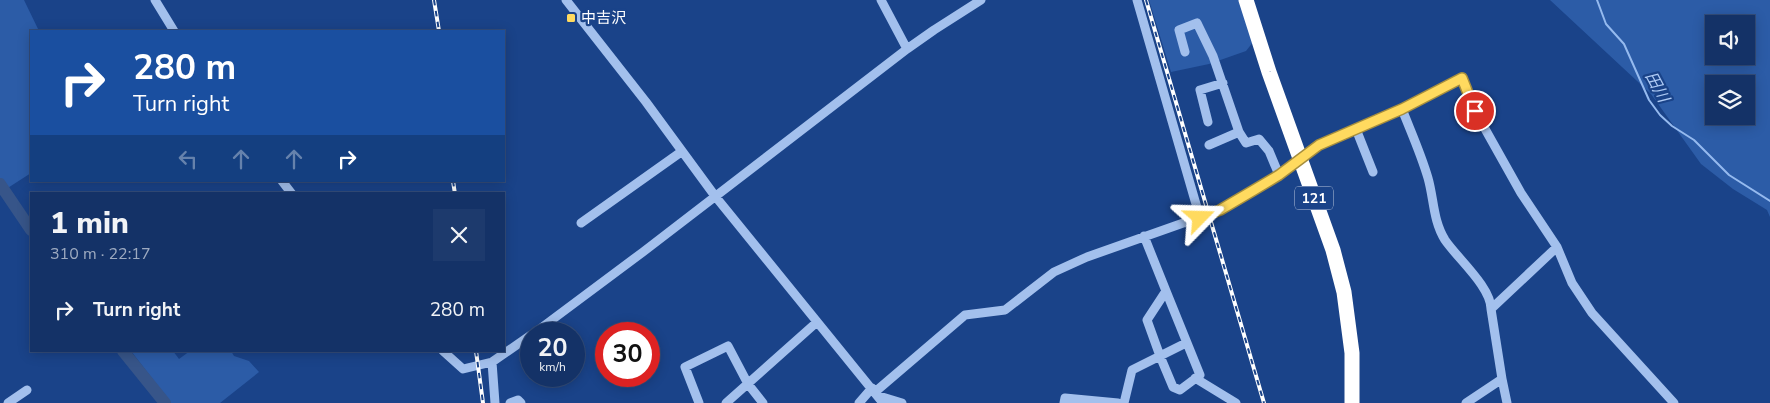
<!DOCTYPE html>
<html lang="en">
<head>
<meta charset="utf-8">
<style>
  body { margin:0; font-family:"Nunito Sans","Noto Sans JP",sans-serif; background:#1d3a6d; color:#f1f3f6; height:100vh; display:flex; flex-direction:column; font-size:19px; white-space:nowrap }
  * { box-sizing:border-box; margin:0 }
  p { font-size:16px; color:#9daac0 }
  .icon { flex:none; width:28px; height:28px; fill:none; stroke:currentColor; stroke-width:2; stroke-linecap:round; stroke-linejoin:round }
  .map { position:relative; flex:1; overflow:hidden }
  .sheet { position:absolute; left:30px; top:192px; width:475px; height:160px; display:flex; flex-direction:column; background:#143267; border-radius:0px; box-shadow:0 2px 12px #0003,0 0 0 1px #334d7b }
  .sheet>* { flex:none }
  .top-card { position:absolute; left:30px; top:30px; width:475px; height:152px; border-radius:0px; box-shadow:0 2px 12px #0003,0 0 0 1px #334d7b; background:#1a4fa0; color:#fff; overflow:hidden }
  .fabs { position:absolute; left:1705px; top:15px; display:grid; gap:10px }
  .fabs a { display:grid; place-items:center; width:50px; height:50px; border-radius:0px; background:#143267; box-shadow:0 2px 12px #0003,0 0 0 1px #334d7b; font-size:25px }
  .speed { position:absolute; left:520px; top:322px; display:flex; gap:10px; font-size:25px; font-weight:700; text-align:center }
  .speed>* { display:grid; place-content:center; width:65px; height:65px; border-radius:50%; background:#143267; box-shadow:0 2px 12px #0003,0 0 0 1px #334d7b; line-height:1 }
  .speed small { font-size:12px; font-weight:400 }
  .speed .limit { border:8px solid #d22; background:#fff; color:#111 }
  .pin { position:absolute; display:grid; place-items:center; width:42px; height:42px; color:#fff; margin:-21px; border:2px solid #fff; border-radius:50%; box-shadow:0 1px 5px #0007 }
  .me { position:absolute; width:55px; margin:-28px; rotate:68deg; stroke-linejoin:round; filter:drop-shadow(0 0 4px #0008) }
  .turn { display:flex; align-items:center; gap:18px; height:105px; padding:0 20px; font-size:22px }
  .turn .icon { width:65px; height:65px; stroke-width:2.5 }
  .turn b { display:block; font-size:35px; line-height:42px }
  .lanes { display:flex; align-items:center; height:48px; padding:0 20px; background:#0003; justify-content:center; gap:25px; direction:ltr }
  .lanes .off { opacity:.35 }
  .round { display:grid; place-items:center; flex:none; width:52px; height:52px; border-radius:0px; background:#1d3a6d }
  .headline { display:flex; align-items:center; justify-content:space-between; height:85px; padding:0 20px }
  h1 { font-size:30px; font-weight:800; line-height:38px }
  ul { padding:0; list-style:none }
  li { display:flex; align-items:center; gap:15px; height:65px; padding:0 20px }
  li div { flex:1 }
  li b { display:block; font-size:19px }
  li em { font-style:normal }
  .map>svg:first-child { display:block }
</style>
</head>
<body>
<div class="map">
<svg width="1770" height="403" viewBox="0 0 1770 403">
  <rect width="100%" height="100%" fill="#1a4389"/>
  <!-- green -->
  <path fill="#2c5ca7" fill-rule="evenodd" d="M0,0H24L39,31H31V173L0,193Z
    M1149,0H1242L1257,37L1246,51L1209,64L1171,72Z
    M1550,0H1770V217L1767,210L1733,189L1701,164L1651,94ZM1714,24H1746V56H1714ZM1714,84H1746V116H1714Z
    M131,351H173L179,359L190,351H231L234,356L249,361L259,372L220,403H171Z"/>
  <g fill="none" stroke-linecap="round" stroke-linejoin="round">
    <!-- stream -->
    <path stroke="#95baef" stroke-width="2" d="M1597,0L1606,24L1624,44L1649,100L1660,115L1672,126L1694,140L1729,175L1770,201"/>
    <!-- river -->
    <path stroke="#375589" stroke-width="12" d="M0,184L31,230
      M123,351L165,403"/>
    <!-- minor -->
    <path stroke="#a3c0ed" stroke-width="9" d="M155,0L174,31
      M566,0L646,102L715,196L883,403
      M881,0L907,49
      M1137,0L1200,218
      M1185,52L1179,30L1197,23L1213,56L1239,132L1246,143L1259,139L1269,151L1279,175
      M1402,109C1411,132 1421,154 1428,178C1434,199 1433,221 1445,240C1458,259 1491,287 1491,309
      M1208,122L1200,90L1223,83
      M1356,129L1373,172
      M1209,145L1239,132
      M282,181L292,194
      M581,223L681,152
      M1144,236L1166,291
      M1166,291L1200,375L1180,390L1173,387L1160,356L1147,320Z
      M533,334L643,252L907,49L934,30L981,0
      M443,351L463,369L492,362L531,335
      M492,362L495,403
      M1195,378L1236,403
      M1502,379L1507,403
      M875,392L965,315L1005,310L1054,272L1087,257L1220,210L1279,175L1319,145L1402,109L1462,78L1475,111L1521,193L1557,247L1572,283L1592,313L1674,403
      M879,396L902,403
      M8,403L27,390
      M510,403L518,400L521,403
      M699,403L685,367L728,346L748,384L763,403
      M726,403L817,322
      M859,403L872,388
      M1064,403L1065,398L1118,403
      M1124,403L1132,370L1186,343
      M1466,403L1502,379L1491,309L1557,247"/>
    <!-- highway -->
    <path stroke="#fff" stroke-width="15" d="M1246,0L1269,72L1333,250L1344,292L1352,353V403"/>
    <defs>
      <path id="rail" d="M434,0L439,31
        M1146,0L1264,403
        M453,181L455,194
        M476,351L483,403"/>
    </defs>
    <!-- rail casing -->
    <use href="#rail" stroke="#fff" stroke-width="4"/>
    <!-- rail -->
    <use href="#rail" stroke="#1a4389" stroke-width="2" stroke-dasharray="5.5" stroke-linecap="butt"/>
  </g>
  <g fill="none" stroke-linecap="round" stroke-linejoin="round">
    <defs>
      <path id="route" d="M1200,218L1220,210L1254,190L1279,175L1319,145L1402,109L1462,78L1475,111"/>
    </defs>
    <!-- route casing -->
    <use href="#route" stroke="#a68e3e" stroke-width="12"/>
    <!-- route -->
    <use href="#route" stroke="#ffda5f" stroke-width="9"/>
  </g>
  <!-- markers -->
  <rect fill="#ffda5f" stroke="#1a4389" stroke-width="2" x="566" y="13" width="10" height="10" rx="2.5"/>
  <g text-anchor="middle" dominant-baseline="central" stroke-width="4.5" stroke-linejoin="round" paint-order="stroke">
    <!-- shield labels -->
    <rect fill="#1a4389" stroke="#bac7dc" stroke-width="1" x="1295" y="186.5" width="38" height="23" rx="4"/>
    <g font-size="14" font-weight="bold" fill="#fff">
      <text x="1314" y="198">121</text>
    </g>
    <!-- poi labels -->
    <g font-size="15" fill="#fff" stroke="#1a4389" text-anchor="start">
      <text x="581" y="18">中吉沢</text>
    </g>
    <!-- water labels -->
    <g font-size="16" font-style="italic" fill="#aecaf4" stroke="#1a4389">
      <text transform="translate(1657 87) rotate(62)">田川</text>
    </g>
  </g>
</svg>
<div class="fabs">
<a><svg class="icon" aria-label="sound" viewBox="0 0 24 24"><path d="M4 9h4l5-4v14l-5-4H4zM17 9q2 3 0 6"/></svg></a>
<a><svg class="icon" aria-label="layers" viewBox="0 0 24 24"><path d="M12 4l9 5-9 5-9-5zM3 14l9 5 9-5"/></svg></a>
</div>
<div class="speed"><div>20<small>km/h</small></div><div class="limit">30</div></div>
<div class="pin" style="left:1475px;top:111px;background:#d93025"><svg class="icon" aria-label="arrive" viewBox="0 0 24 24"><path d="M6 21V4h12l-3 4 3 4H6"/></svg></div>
<svg class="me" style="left:1200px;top:218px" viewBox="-20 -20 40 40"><path d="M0-17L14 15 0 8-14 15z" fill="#ffda5f" stroke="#fff" stroke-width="4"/></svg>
<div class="top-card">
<div class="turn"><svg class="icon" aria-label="right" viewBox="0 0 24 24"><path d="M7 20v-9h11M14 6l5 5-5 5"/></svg><div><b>280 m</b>Turn right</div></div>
<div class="lanes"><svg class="icon off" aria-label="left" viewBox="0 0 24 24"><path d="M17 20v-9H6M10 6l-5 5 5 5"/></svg><svg class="icon off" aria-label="ahead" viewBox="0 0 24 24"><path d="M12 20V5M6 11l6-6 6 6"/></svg><svg class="icon off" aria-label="ahead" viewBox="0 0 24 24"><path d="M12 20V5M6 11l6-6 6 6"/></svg><svg class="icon" aria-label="right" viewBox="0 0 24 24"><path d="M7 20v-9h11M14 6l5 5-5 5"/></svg></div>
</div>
<section class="sheet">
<div class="headline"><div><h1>1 min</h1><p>310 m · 22:17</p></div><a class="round"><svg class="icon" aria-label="close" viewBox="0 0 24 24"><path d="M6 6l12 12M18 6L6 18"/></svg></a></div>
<ul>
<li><svg class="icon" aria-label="right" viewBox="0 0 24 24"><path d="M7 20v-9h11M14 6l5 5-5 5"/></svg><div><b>Turn right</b></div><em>280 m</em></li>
</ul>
</section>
</div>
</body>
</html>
